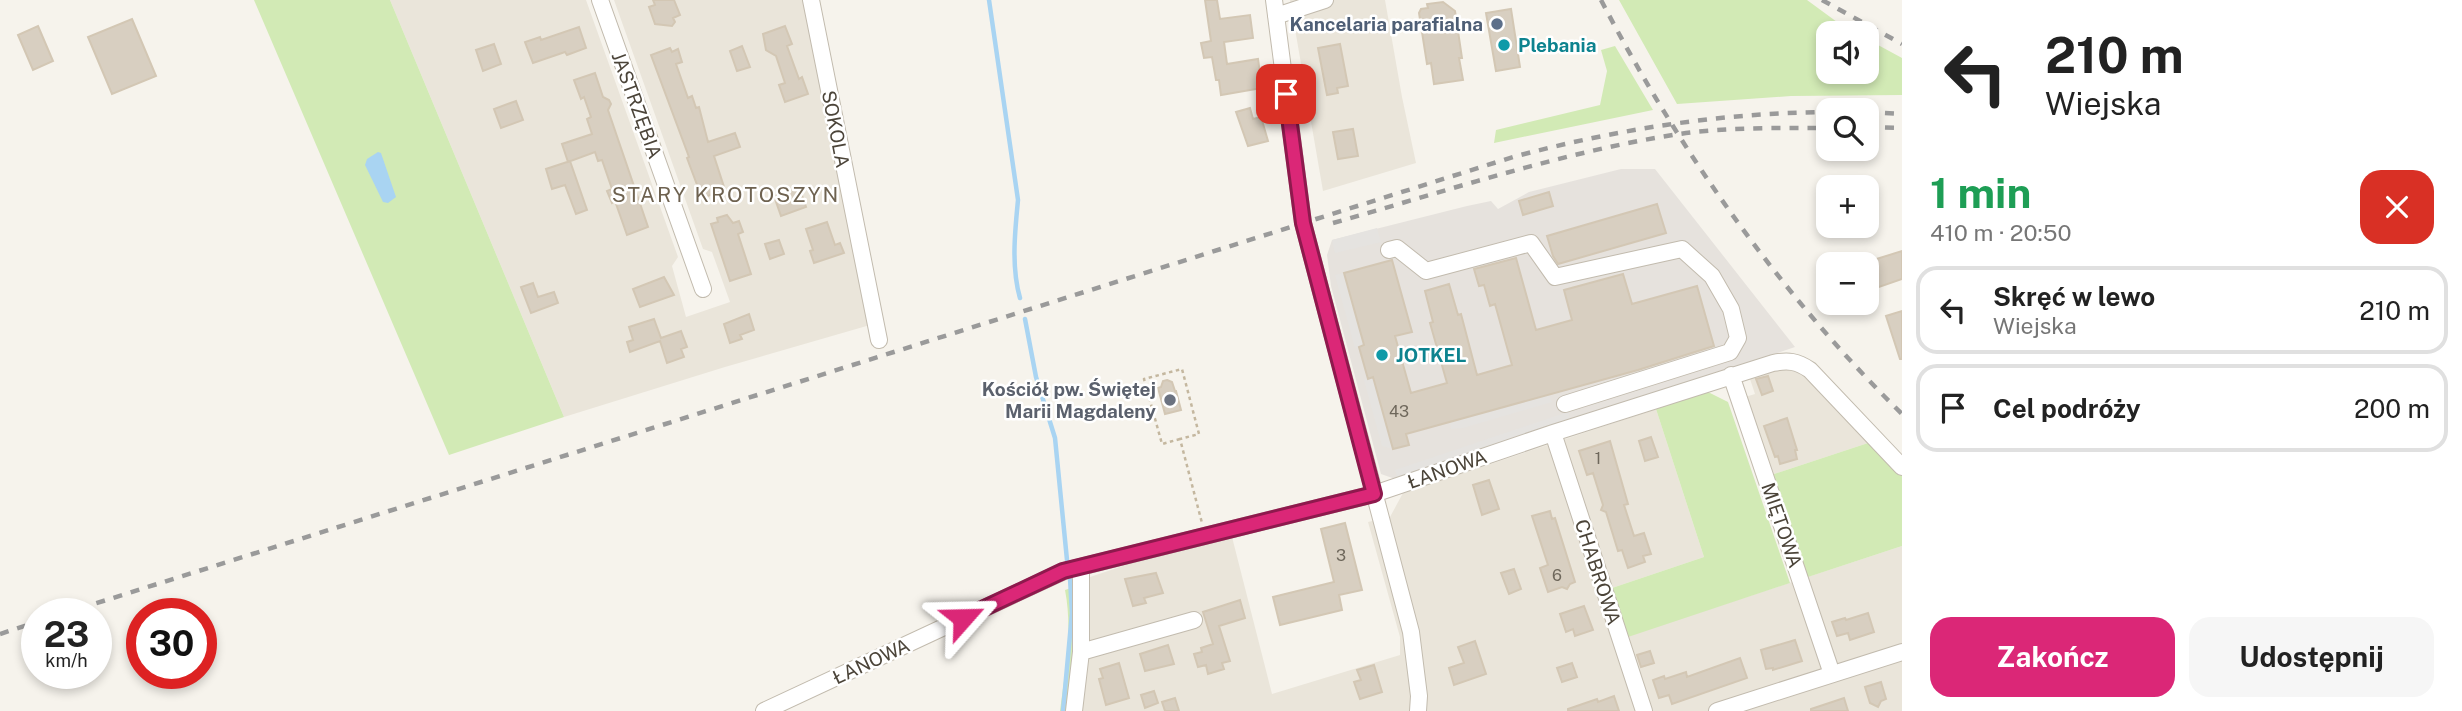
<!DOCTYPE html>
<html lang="pl">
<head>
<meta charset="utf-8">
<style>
  body { margin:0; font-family:"Public Sans",sans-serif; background:#f6f6f6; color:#222; height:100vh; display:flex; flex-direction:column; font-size:26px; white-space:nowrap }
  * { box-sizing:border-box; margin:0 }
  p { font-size:23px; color:#767676 }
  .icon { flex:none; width:38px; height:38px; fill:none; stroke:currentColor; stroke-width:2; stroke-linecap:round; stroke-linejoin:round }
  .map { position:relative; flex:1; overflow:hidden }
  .side { display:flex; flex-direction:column; background:#fff; width:560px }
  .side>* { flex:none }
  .hud { background:#fff; color:#222; overflow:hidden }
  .buttons { position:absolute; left:1816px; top:21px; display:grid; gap:14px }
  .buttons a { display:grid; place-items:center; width:63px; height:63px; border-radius:14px; background:#fff; box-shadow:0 4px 10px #0003; font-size:35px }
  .speed { position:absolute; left:21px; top:598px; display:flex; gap:14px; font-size:35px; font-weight:700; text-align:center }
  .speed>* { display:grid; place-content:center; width:91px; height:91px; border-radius:50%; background:#fff; box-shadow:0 4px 10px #0003; line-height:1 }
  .speed small { font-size:18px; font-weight:400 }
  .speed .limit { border:10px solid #d22; background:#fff; color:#111 }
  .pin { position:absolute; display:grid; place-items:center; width:60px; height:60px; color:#fff; margin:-30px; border-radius:14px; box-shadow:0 4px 10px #0006 }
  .me { position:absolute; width:77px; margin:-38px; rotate:65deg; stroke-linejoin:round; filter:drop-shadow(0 0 5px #0008) }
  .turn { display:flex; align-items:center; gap:24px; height:147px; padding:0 28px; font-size:32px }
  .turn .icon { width:91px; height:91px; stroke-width:2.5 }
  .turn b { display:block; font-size:49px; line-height:60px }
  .round { display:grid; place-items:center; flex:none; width:74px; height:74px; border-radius:21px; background:#f6f6f6 }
  .head { display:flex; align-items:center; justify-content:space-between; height:119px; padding:0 28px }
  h1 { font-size:42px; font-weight:700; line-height:52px; color:#1e9e55 }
  .primary-button { display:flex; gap:14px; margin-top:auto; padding:14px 28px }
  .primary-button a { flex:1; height:80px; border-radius:21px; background:#db2777; color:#fff; font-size:28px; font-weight:700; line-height:80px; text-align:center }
  .primary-button a+a { background:#f6f6f6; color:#222 }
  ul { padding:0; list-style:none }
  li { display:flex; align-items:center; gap:21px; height:88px; margin:0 14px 10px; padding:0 14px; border:4px solid #e0e0e0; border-radius:21px }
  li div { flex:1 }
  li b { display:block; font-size:26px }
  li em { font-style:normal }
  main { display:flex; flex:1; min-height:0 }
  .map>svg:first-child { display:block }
</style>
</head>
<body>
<main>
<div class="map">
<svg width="1902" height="711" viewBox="0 0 1902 711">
  <rect width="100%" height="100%" fill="#f6f3ec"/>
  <!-- residential -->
  <path fill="#eae5da" d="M390,0H586L678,257L672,266L686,317L730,302L712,252L703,249L614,0H805L870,325L725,367L564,417Z
    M1290,0H1385L1402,97L1416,163L1323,191Z
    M1782,368L1800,371L1868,443L1771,475L1745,397L1755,394L1750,379Z
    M1656,409L1704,557L1612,588L1628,636L1902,546V711H1078L1085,656L1092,643L1086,638L1087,578L1132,563L1232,537L1272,694L1400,655V637L1368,522L1390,517L1403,493Z"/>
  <!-- industrial -->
  <path fill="#e6e2dd" d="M1621,169H1655L1795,347L1398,480L1381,474L1331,286L1327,255L1332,240L1467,206L1491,201L1498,209L1529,192Z"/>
  <!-- green -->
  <path fill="#d2eab5" d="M254,0H390L564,417L449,455Z
    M1619,0H1807L1837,22L1857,33H1829V72H1867V39L1902,58V95L1791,96L1677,104Z
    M1615,46L1653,110L1494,143L1496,130L1600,105L1607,71L1601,50Z
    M1708,392L1728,402L1790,583L1628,637L1612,588L1704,557L1656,409Z
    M1868,443L1902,475V546L1805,578L1771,475Z
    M1074,587L1073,654L1066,711H1060C1065,671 1073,631 1065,590Z"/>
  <!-- parking -->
  <path fill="#e5e3e0" d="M1377,228L1381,242L1335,253L1332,240Z
    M1344,273L1364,345L1355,348L1335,275Z
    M1373,377L1393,449L1382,446L1364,380Z
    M1549,395L1552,402L1463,428L1451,429L1450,422Z
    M1568,412L1571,422L1398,480L1395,470Z"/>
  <!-- water -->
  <path fill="#a9d4f2" d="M378,152L381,153L396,197L388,203L383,202L365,165L367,159Z"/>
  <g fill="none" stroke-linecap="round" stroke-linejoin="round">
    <!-- stream -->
    <path stroke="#a9d4f2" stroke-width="4.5" d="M989,0L1018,200C1015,231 1011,267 1020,298
      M1025,319L1036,377L1055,438L1067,560
      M1063,711L1072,613L1070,578"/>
  </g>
  <!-- building -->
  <path fill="#d8cfc1" stroke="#d3c7b4" stroke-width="2" d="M653,0H674L680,15L673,18L675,22L672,26L655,24L649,7L655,5Z
    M1205,0H1217L1220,19L1250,15L1253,38L1224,42L1227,64L1258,59L1262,88L1221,95L1219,80H1216L1212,57L1204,58L1201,43L1211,41Z
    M1443,2L1455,11L1462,58H1459L1463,80L1434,84L1431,63L1427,64L1419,13L1421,9L1428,8L1427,4Z
    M1511,9L1520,67L1496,71L1486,13Z
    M132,19L156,76L112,94L88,37Z
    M38,26L53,61L33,70L18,35Z
    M785,26L792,44L787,46L799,79L802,77L808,94L785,102L779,85L785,83L776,56L766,50L763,34Z
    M579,27L586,48L567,55L565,52L533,63L525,42L540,37L541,40Z
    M494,44L501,64L483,71L476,50Z
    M1340,44L1348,86L1337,88L1338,93L1327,95L1318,48Z
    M742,46L750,67L737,71L730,51Z
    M670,48L672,52L678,49L682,62L676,64L688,98L692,96L696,108L699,107L708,142L735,133L740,147L714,156L725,190L702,198L687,158L689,157L651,55Z
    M595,73L603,97L609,100L611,104L608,110L648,227L627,235L615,201L612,203L607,191L612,189L602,160L598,161L595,152L568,162L562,144L592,134L587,119L591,117L584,97L581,99L574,80Z
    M516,101L523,120L501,128L494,109Z
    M1250,108L1253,119L1261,117L1268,141L1248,146L1236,112Z
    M1353,129L1358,156L1338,159L1333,132Z
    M570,161L587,210L576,214L565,185L552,189L546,169Z
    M799,187L806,207L781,216L774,196Z
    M1549,192L1553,206L1523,215L1519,201Z
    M1657,204L1666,233L1558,264L1553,256L1547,236Z
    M727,215L733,223L739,221L743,232L738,234L751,274L730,281L711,224L718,222L717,218Z
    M827,222L835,245L840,243L844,253L814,263L810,251L813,250L806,229Z
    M779,240L784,254L770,259L765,244Z
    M1902,251V279L1876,288L1867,262Z
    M1516,258L1536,330L1572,320L1564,290L1623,274L1632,304L1697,286L1714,346L1638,370L1406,434L1409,445L1393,449L1373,377L1368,379L1359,347L1364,345L1344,273L1392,260L1412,332L1395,336L1411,393L1447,383L1430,323L1433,322L1425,291L1449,284L1458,315L1461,314L1477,375L1512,365L1495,304L1490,306L1484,285L1479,286L1474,269Z
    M664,277L674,295L640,307L633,289Z
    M533,283L538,297L554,292L558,303L531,313L521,287Z
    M1902,311V359H1900L1886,316Z
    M749,314L754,330L740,335L742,339L730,343L724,324Z
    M654,319L661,338L681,331L687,347L681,349L684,357L667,363L660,341L630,352L627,342L633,340L629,327Z
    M1768,376L1773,391L1762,395L1756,379Z
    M1167,380L1172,382L1175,391H1176L1181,410L1165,414L1158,388L1161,387L1163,381Z
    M1787,418L1797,450H1795L1797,459L1780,464L1778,456L1775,457L1764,426Z
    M1651,437L1658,457L1645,461L1639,441Z
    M1610,441L1628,504L1624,505L1634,536L1644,533L1651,554L1643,556L1645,562L1628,568L1622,550L1618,551L1606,512L1601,510L1603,505L1593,473L1587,475L1579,451Z
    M1489,480L1499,509L1482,515L1473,485Z
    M1550,511L1552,519L1555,518L1575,582L1570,584L1567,589L1562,587L1548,592L1540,568L1548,565L1532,516Z
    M1345,523L1362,590L1339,595L1342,610L1280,625L1273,597L1334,582L1321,529Z
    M1514,569L1521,589L1509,594L1501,573Z
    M1156,573L1163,593L1144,598L1146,603L1133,606L1125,579Z
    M1240,600L1245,618L1219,626L1230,661L1222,663L1224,669L1208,674L1206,665L1198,667L1194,654L1202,652L1201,648L1213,644L1203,612Z
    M1584,606L1593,630L1575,636L1573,629L1566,632L1560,614Z
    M1868,613L1874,632L1850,640L1848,633L1837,636L1832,622L1845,618L1846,620Z
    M1795,640L1802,661L1773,670V668L1766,669L1761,650Z
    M1475,641L1486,674L1454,685L1449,668L1464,663L1458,647Z
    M1168,645L1174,664L1145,671L1140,654Z
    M1650,651L1654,663L1641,667L1637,655Z
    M1740,658L1747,678L1672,704L1669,695L1659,698L1653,680L1664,676L1665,679L1686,672L1687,677Z
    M1119,663L1129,698L1106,705L1099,679L1103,678L1100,669Z
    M1572,663L1577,677L1562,682L1557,668Z
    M1374,665L1382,692L1360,699L1354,682L1361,680L1357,670Z
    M1881,682L1886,699L1881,701L1878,707L1870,703L1865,687Z
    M1154,691L1158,703L1145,708L1141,695Z
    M1614,696L1619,711H1568V709L1597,699L1598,702Z
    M1175,698L1179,711H1165L1162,702Z
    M1844,698L1848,711H1811V709Z"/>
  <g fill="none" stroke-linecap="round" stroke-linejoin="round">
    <defs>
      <path id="minor" d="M600,0L703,289
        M811,0L879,340
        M1274,0L1303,223L1411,632L1419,696L1418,711
        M1276,16L1325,0
        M1389,250L1397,248L1426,271L1531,243L1555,277L1682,249L1712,276L1731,309L1738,338L1730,352L1565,404
        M1731,375L1832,674
        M1553,433L1644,711
        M1081,652L1194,620
        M764,711L1064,571L1374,494L1553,433L1773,363C1788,360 1797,361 1810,370L1902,467
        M1074,711L1081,652V567
        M1717,711L1902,652"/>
    </defs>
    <!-- minor casing -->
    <use href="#minor" stroke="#c2bbae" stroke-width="18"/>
    <!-- path -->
    <path stroke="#c4b79f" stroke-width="2.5" stroke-dasharray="3.5 3.5" stroke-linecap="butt" d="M1180,439L1162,444L1144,379L1182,369L1199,434L1180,439L1202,523"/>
    <!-- minor -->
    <use href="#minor" stroke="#fff" stroke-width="16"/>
    <!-- rail -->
    <path stroke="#9a9a9a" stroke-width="4.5" stroke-dasharray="9 9" stroke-linecap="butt" d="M1601,0C1680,152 1780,294 1902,414
      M1822,0L1902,44
      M1867,112L1902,114
      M1867,127L1902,128
      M1333,223C1447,191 1562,152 1679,134C1728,127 1780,128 1829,128
      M62,614L1513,157C1618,129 1720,113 1829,112
      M0,634L37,622"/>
  </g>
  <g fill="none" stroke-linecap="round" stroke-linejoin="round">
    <defs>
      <path id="route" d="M963,618L1063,571L1374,494L1303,223L1286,94"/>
    </defs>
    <!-- route casing -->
    <use href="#route" stroke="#8e194d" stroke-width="18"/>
    <!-- route -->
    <use href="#route" stroke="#db2777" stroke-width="12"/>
  </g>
  <!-- markers -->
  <circle fill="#5c6f8a" stroke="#fff" stroke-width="2.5" cx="1497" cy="24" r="7"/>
  <g fill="#0f9aa8" stroke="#fff" stroke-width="2.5">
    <circle cx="1504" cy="45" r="7"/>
    <circle cx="1382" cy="355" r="7"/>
  </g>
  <circle fill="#6b7280" stroke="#fff" stroke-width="2.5" cx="1170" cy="400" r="7"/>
  <g text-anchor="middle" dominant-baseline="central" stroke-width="5" stroke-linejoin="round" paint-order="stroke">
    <!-- number labels -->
    <g font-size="16" fill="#6e675b">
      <text x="1399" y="411">43</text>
      <text x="1598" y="458">1</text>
      <text x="1341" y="555">3</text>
      <text x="1557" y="575">6</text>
    </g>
    <!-- service labels -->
    <g font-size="19" font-weight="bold" fill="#4e5e75" stroke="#fff" text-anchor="end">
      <text x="1483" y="24">Kancelaria parafialna</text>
    </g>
    <!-- culture labels -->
    <g font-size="19" font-weight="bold" fill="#0d838f" stroke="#fff" text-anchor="start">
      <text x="1518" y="45">Plebania</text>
      <text x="1396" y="355">JOTKEL</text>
    </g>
    <!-- street labels -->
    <g font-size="19" fill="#4b4439" stroke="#fff">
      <text transform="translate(637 105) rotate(70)">JASTRZĘBIA</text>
      <text transform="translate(836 129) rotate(79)">SOKOLA</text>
      <text transform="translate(1447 469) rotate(-19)">ŁANOWA</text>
      <text transform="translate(1782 525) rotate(71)">MIĘTOWA</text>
      <text transform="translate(1598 572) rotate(72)">CHABROWA</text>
      <text transform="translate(871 661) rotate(-25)">ŁANOWA</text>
    </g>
    <!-- worship labels -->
    <g font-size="19" font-weight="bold" fill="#5b616d" stroke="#fff" text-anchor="end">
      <text x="1156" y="389">Kościół pw. Świętej<tspan x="1156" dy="22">Marii Magdaleny</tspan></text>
    </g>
    <!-- neighbourhood labels -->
    <g font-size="21" letter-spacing="2" fill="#6e6250" stroke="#fff">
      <text x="726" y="194">STARY KROTOSZYN</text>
    </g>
  </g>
</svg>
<div class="buttons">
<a><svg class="icon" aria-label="sound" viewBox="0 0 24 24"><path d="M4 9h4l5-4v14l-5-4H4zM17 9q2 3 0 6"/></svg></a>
<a><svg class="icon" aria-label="search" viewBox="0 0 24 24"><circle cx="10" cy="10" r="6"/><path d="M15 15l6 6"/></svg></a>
<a>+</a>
<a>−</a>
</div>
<div class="speed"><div>23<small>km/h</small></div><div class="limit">30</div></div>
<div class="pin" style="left:1286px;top:94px;background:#d93025"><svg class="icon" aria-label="arrive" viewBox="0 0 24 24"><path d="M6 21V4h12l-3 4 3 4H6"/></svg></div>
<svg class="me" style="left:963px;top:618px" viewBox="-20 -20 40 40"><path d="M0-17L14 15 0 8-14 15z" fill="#db2777" stroke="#fff" stroke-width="4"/></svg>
</div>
<section class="side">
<div class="hud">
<div class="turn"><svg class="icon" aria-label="left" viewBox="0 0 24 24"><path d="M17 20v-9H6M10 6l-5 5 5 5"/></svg><div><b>210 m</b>Wiejska</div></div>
</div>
<div class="head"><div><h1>1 min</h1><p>410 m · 20:50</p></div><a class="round" style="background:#d93025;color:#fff"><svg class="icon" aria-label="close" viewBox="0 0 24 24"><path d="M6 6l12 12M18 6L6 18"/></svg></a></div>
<ul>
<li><svg class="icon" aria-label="left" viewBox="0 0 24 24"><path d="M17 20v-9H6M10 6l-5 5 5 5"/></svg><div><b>Skręć w lewo</b><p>Wiejska</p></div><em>210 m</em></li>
<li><svg class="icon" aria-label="arrive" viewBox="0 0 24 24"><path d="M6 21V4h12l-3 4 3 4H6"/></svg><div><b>Cel podróży</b></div><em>200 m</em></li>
</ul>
<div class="primary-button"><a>Zakończ</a><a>Udostępnij</a></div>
</section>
</main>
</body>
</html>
